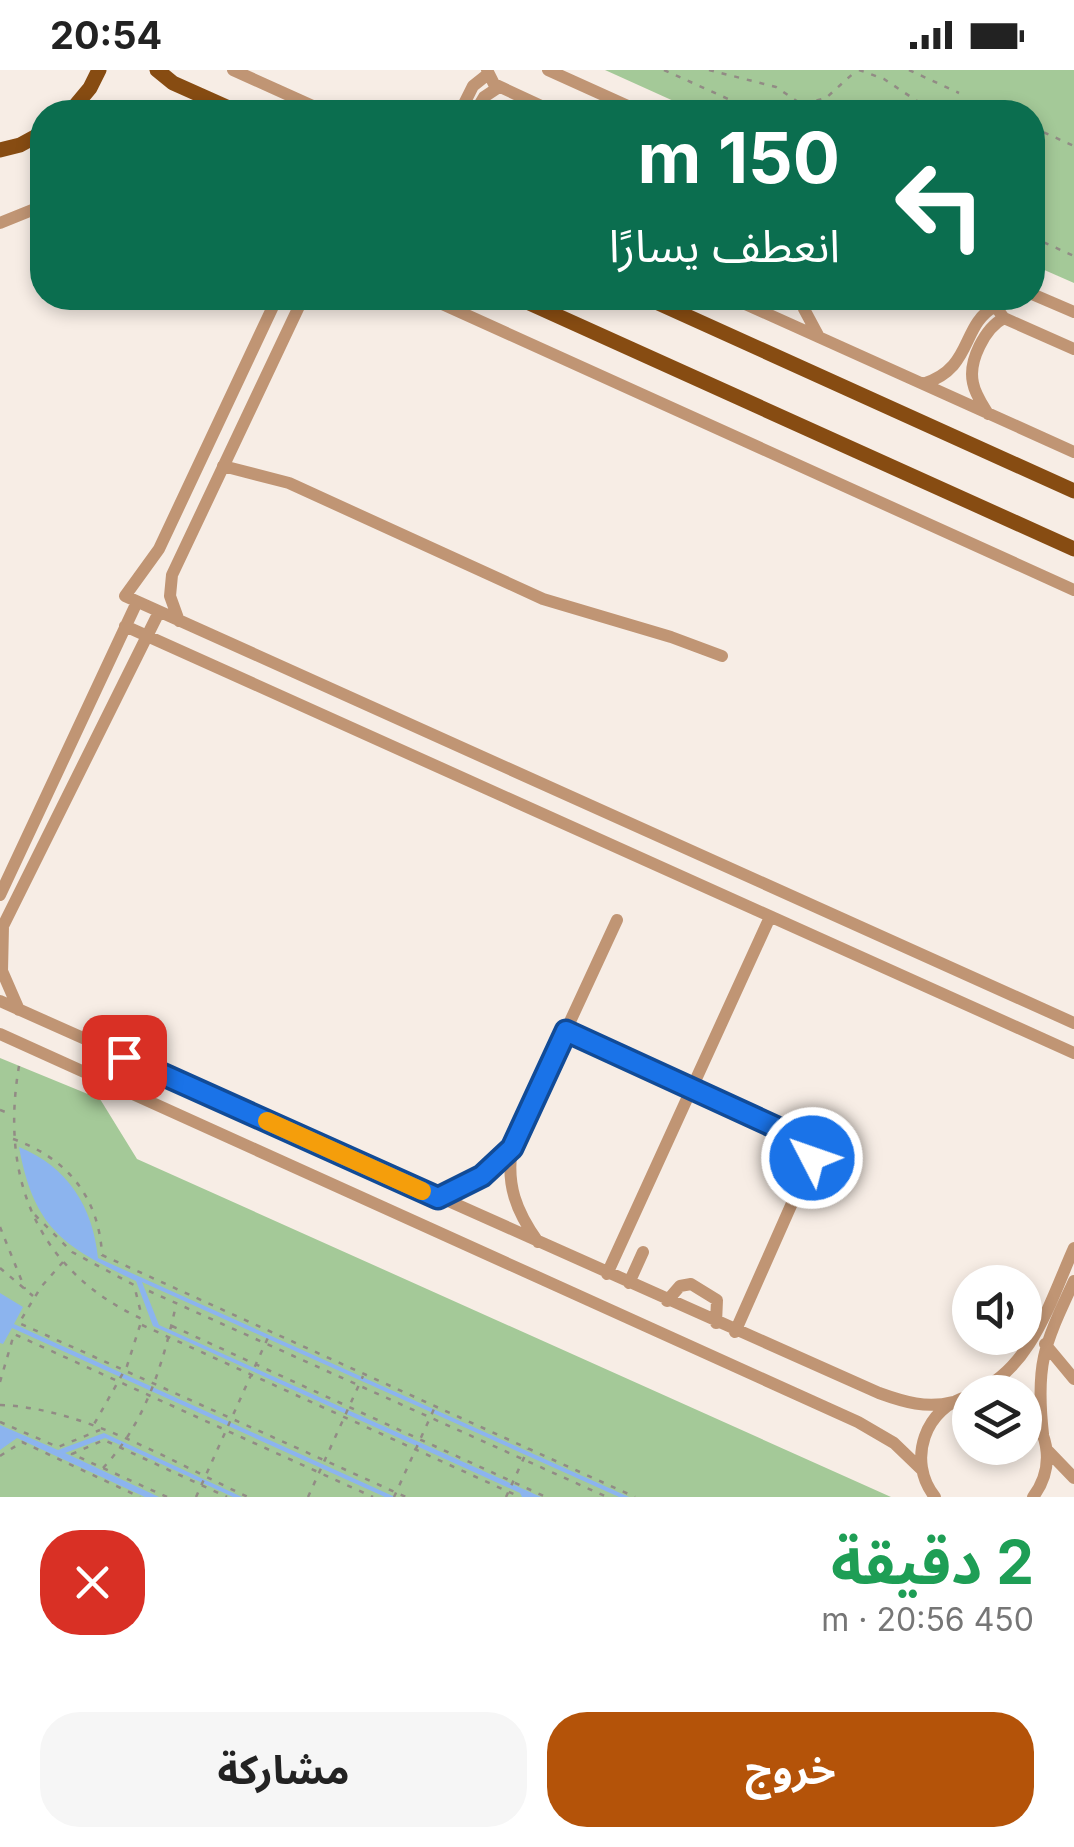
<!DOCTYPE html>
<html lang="ar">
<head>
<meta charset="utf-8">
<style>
  body { margin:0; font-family:Inter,"Noto Sans Arabic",sans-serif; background:#f6f6f6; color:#222; direction:rtl; height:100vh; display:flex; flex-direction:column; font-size:38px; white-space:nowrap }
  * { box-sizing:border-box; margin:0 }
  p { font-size:32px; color:#767676 }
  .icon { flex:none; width:55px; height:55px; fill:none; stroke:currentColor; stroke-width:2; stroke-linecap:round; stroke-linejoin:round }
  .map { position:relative; height:1427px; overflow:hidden; direction:ltr }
  .sheet { display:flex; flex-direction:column; background:#fff; flex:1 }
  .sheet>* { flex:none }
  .banner { position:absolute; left:30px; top:30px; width:1015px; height:210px; border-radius:40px; box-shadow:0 5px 15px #0003; direction:rtl; background:#0b6e4f; color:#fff; overflow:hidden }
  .tools { position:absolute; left:952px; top:1195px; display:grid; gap:20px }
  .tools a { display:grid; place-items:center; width:90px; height:90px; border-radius:50%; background:#fff; box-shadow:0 5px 15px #0003; font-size:50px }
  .pin { position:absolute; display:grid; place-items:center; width:85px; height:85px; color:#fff; margin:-42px; border-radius:20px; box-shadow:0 5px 15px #0006 }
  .me { position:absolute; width:110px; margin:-55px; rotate:311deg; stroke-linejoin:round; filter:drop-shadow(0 0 8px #0008) }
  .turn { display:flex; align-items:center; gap:35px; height:210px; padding:0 40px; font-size:45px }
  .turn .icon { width:130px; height:130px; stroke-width:2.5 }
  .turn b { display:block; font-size:70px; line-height:85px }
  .round { display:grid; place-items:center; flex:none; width:105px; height:105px; border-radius:40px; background:#f6f6f6 }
  .headline { display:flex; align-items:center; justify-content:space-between; height:170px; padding:0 40px }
  h1 { font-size:60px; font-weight:700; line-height:75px; color:#1e9e55 }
  .action { display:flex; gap:20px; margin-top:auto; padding:20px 40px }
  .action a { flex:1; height:115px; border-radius:40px; background:#b45309; color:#fff; font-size:40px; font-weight:700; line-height:115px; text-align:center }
  .action a+a { background:#f6f6f6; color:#222 }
  .status { display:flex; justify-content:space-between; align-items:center; height:70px; padding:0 50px; background:#fff; direction:ltr }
  .status svg { height:28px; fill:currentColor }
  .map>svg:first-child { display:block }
</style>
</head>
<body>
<div class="status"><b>20:54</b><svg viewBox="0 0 49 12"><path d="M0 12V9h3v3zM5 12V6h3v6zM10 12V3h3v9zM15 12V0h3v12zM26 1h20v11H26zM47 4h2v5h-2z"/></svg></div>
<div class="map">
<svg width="1074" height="1427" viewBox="0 0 1074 1427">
  <rect width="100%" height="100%" fill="#f7ede5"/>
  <!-- green -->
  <path fill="#a4c998" d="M605,0H1074V213L1033,195L1032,42H698Z
    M0,988L100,1029L137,1089L891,1427H0Z"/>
  <!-- water -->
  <path fill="#8cb4ee" d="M19,1077C68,1097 93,1137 98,1188L629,1427H619L142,1212L159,1255L541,1427H522L520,1423L153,1256L136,1211C65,1177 34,1160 19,1077Z
    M0,1223L23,1237L14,1254L395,1427H385L12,1258L3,1274L0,1273Z
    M0,1355L58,1380L104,1363L242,1427H233L105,1368L65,1383L159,1427H145L17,1368L0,1380Z"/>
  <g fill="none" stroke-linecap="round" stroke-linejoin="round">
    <!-- path -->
    <path stroke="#928b85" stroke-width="2.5" stroke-dasharray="5 8" stroke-linecap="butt" d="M664,0L757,42
      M709,0L776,17L813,42
      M859,0L884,9L926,37
      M909,0L959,23
      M804,34L826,28L857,0
      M1032,57L1074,76
      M1032,167L1074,186
      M19,996C0,1107 36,1200 142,1249L127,1296L93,1356
      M0,1040L11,1044
      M13,1069C67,1088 99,1127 102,1185L635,1427
      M35,1145L72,1182L134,1215L142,1247
      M0,1157L25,1219
      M63,1192L41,1217L19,1253L406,1427
      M0,1198L33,1226
      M149,1221L607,1427
      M142,1255L520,1427
      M172,1256L546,1427
      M0,1312L14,1264L373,1427
      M0,1335C85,1338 172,1392 248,1427
      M0,1352L58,1377L100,1360
      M0,1386L22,1372L140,1427
      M103,1398C146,1352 163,1294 176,1235
      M167,1427L72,1384L104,1370L227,1427
      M196,1427L270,1263
      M308,1427L363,1306
      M394,1427L434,1339
      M506,1427L528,1379"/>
    <!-- minor -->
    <path stroke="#c09574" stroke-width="12" d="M233,0L326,42
      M487,0L494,14L554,42
      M548,0L641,42
      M460,42L473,16L488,4
      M475,42L484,27L499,17
      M0,153L42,136
      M1032,224L1074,242
      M277,228L159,479L125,526L1074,953
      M429,228L1074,520
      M732,228L1074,382
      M802,228L804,239L819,267
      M996,228L995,236L1004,248L1074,279
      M755,238L777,228
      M923,314C974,298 960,256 995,236
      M988,344C982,334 975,324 973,313C968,291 985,258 1004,248
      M223,396L289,413L543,529L671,567L722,586
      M179,551L170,526L172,505L303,228
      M125,556L1074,983
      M0,825L137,532
      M0,931L879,1323C904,1332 927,1339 953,1332
      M19,940L2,901L3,856L159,542
      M566,961L811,1075L812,1088L735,1262
      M0,964L858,1352L894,1373L921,1399
      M438,1128L482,1105L510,1079
      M538,1172C516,1141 506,1115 512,1077L617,850
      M607,1204L770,847
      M629,1213L643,1182
      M667,1231L680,1216L691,1214L717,1230L716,1253
      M1045,1274L1074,1309
      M975,1322C1031,1300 1051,1229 1074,1178
      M1025,1340C1051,1363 1054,1399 1033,1427
      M1043,1364C1035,1292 1045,1274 1074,1211
      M1048,1381L1074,1408
      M935,1427C906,1391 925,1336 970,1326"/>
    <!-- major -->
    <path stroke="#874c12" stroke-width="15" d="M157,0L173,13L238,42
      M70,42L90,18L99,0
      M0,80L20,75L42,63
      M518,228L1074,479
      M647,228L1074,421"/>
  </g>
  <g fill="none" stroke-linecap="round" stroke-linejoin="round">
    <defs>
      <path id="route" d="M124,987L438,1128L482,1106L512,1078L566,961L808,1072L814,1080L812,1088"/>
    </defs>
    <!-- route casing -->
    <use href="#route" stroke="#114b97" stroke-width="25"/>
    <!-- route -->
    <use href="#route" stroke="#1a73e8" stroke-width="18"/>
    <!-- slow -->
    <path stroke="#f59e0b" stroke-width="18" d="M267,1051L422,1121"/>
  </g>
</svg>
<div class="tools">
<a><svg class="icon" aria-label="sound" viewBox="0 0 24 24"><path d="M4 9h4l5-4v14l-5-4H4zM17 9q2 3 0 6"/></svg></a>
<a><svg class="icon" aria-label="layers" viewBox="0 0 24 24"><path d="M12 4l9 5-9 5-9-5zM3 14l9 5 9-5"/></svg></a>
</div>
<div class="pin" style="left:124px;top:987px;background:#d93025"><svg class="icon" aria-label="arrive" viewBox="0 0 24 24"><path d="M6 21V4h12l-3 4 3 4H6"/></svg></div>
<svg class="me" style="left:812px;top:1088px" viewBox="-20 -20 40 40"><circle r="17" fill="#1a73e8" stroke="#fff" stroke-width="3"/><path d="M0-11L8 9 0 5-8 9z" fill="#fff"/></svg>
<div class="banner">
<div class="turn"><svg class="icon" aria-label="left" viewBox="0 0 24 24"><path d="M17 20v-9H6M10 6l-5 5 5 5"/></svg><div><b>150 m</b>انعطف يسارًا</div></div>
</div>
</div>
<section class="sheet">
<div class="headline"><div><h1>2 دقيقة</h1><p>450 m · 20:56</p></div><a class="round" style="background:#d93025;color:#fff"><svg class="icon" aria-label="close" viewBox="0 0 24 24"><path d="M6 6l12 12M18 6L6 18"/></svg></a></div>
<div class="action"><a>خروج</a><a>مشاركة</a></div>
</section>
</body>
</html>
